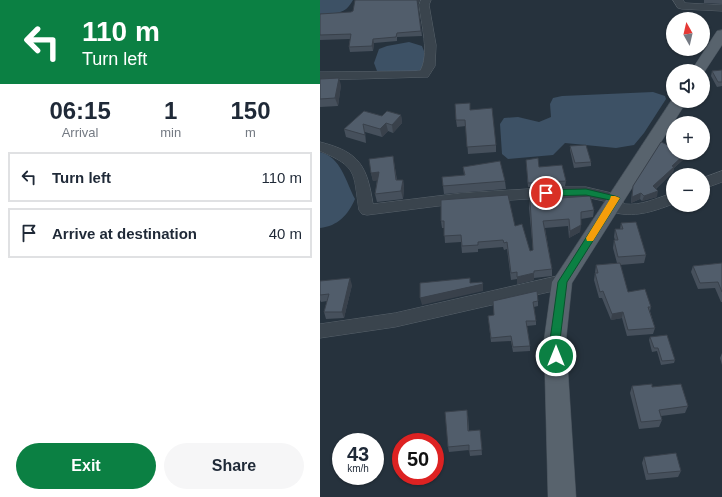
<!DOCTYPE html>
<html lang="en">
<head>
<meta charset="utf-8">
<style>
  body { margin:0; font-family:Arial,sans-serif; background:#f6f6f7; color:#1f2937; height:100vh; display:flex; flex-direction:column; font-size:15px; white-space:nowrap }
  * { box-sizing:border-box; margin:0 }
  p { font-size:13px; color:#747a83 }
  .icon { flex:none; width:22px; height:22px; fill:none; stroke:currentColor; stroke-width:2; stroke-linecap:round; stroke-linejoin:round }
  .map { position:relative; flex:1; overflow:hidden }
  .sheet { display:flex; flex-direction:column; background:#fff; width:320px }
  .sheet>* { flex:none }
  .guide { background:#0b8043; color:#fff; overflow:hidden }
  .needle { width:26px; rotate:352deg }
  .buttons { position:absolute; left:346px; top:12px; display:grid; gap:8px }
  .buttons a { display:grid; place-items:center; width:44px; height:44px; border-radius:50%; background:#fff; box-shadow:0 1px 3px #0004; font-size:20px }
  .speed { position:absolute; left:12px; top:433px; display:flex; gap:8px; font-size:20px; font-weight:700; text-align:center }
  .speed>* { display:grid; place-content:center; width:52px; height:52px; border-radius:50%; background:#fff; box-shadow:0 1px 3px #0004; line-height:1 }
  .speed small { font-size:10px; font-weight:400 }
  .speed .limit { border:6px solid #d22; background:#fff; color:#111 }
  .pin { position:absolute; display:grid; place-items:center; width:34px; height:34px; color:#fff; margin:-17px; border:2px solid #fff; border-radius:50%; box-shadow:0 1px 4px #0007 }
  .me { position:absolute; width:44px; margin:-22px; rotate:0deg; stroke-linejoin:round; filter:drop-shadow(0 0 3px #0008) }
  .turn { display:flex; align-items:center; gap:14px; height:84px; padding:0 16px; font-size:18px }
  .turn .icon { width:52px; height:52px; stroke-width:2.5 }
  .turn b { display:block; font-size:28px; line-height:34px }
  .eta { display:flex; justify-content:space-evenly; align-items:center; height:68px; text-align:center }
  .eta b { font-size:24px; font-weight:700; line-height:28px }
  .button { display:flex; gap:8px; margin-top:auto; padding:8px 16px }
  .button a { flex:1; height:46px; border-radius:24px; background:#0b8043; color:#fff; font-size:16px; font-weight:700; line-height:46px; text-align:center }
  .button a+a { background:#f6f6f7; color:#1f2937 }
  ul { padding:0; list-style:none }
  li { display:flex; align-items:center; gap:12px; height:50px; margin:0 8px 6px; padding:0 8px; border:2px solid #e0e1e3; border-radius:0px }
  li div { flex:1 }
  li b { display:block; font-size:15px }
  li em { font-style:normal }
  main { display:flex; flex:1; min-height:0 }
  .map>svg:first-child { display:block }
</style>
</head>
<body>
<main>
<section class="sheet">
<div class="guide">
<div class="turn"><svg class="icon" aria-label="left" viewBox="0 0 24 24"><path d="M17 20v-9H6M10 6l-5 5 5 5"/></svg><div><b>110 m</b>Turn left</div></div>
</div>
<div class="eta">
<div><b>06:15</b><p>Arrival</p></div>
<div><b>1</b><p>min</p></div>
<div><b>150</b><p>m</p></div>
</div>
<ul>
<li><svg class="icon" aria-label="left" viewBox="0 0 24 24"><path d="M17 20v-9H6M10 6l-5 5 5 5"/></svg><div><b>Turn left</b></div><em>110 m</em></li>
<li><svg class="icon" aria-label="arrive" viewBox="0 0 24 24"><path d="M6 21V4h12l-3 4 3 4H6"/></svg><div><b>Arrive at destination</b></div><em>40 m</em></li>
</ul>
<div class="button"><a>Exit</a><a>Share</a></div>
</section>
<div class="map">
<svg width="402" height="497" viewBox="0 0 402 497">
  <rect width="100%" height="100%" fill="#26323d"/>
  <!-- water -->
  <path fill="#3d5165" d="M0,0H33C25,15 16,13 0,14Z
    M89,42L102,46L107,59L104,69C89,74 72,74 57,71L54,63L59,49L67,46Z
    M333,92L345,96L346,99L324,133L314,145L296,148L245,143L233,155L188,159L182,154L180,124L184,118L198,117L219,122L231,117L230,104L233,98L242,96Z
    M0,152C21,157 26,182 35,199C28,215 18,226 0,228Z"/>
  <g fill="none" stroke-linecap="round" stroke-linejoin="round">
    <defs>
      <path id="minor" d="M101,0H111L109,5L116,45L115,66L108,77L0,80V72L100,71C110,56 101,22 99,5Z
        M353,0H363L365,3L402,5V11L362,9L358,8Z
        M0,142C40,152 47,166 53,204L142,193L240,187H266L300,195L304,204C322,206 336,198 353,193V204C332,212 314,218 292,212L288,202L266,197H240L142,203L47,215L42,214L39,210C33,172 38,167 0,151Z
        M402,171V182L383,189V178Z
        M242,275L248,277L250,282L248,287L242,289L75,327L0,338V324L75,313Z"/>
      <path id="major" d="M402,30V45L383,74V71H371L397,31Z
        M353,98V101H367L252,283L246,340L256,497H228L224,340L232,282Z"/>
    </defs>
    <!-- minor casing -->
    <use href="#minor" stroke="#58626b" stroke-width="1"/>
    <!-- major casing -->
    <use href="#major" stroke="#434d57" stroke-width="1"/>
    <!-- minor -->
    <use href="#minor" fill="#3a444d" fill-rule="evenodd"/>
    <!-- major -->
    <use href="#major" fill="#58636d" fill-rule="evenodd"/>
  </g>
  <!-- wall -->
  <path fill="#46505c" d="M384,0H402V4L384,3Z
    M98,5L102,36L77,37V41L54,43L53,51L30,52L29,47L30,39L0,40V14L31,12Z
    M402,70V86L397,87L391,76L392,71Z
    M0,80L21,85L18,106L0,107Z
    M150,110L176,145V152L148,154L146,126L137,127L136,120Z
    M81,115L82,123L73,133L68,131L62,137L45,132L46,143L26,137L24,129L62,116Z
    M250,146L271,162V166L254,168L250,150Z
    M73,156L77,180H83L84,188L83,199L57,202L55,194L57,180L53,181L51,173Z
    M364,159L354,168L353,172L336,189L337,197L322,201L320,199L311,203L312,192L313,186Z
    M206,160L246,181L245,186L208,187Z
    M143,167L185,181L186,189L124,194L123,186L144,175Z
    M121,200L195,226L210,251L213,250L209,208L210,200L274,210L273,217L261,219L260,232L249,238L248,226L225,228L232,269V276L214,278V280L197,284V279L191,280L187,249L184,250L183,247L158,249V252L142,253L141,242L125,243L124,228H122L121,221Z
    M301,223L326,255L324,263L300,265L308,292L331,307L330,311L335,328L333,334L307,336L302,318L291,320L282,298H279L274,280L276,265L297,263L293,248L294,240H295L294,237L295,229H300Z
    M402,263V302H401L395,288L378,289L371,272L373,266Z
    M0,281L32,285L24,318L6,319L4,312L7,301L1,302L0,300Z
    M173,301H218V306L214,307L216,321V325L207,326L210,346V351L193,352L191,341L171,342L168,316L174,315Z
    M330,337L355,360L354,363L341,365L337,351L332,352L329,340Z
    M402,353V365L400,358Z
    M312,386L332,387L368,406L365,413L341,416L342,420L339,427L319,429L310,393Z
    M148,415L149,431L160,430L162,455L150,456L149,450L129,452L128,447Z
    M324,457L361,471L358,477L326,480L322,463Z"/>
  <!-- shaded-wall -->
  <path fill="#39414b" d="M97,0H100L98,5Z
    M53,39L54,43L53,51L52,46Z
    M19,78L21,85L18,106L15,98Z
    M81,115L82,123L73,133L72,125Z
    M66,123L68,131L62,137L60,129Z
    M366,153L364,159L354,168L353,172L332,192L333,186L352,166Z
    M59,172L61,180L53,181L51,173Z
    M83,180L84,188L83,199L81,191Z
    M338,191L337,197L322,201L324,196Z
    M321,193L320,199L311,203L312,197Z
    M261,225L260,232L249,238L250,231Z
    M214,273V280L197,284V277Z
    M30,278L32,285L24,318L22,312Z
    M163,284V291L102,305L100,298Z
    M303,312L302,318L291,320L292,314Z"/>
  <!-- building -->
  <path fill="#515d6b" stroke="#39414b" d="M35,0H97L101,31L77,33L76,37L53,39L52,46L29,47L31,34L0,35V14L31,12L33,11Z
    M402,70V82H398L392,71Z
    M19,78L15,98L0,99V79Z
    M150,103V110L172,108L176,145L147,147L145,120H136L135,104Z
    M44,111L62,116L67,111L81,115L72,125L66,123L60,129L43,124L45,135L24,129Z
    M341,142L353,147V153H366L352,166L354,167L333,186L338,191L324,196L321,193L312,197L313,186Z
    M266,145L271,162L255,163L250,146Z
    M73,156L76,180H83L81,191L55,194L59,172L51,173L49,159Z
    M218,158L219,167L242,165L246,181L208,183L206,160Z
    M180,161L185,181L123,186L122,177L145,175L143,167Z
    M188,195L195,226L202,224L210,251L213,250L210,200L270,196L274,210L261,212V225L250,231L249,219L223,221L232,269L214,271V273L197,277V272L191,273L187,242L184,243L183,240L158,242V245L142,246L141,235L124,236V221H121V200Z
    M316,222L326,255L298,257L294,240H298L295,229H303L301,223Z
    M300,263L308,292L325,289L331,307H328L335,328L308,330L303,312L292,314L283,291L280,292L275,273H278L276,265Z
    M402,263V292L398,282L380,283L373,266Z
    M30,278L22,312H4L9,294L0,295V281Z
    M150,278V283L162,282L163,284L100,298V283Z
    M217,291L218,301L213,302L216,321H206L210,346L193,347L191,336L171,338L168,316L174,315L173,301Z
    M347,335L355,360L342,361L338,348H334L330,337Z
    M332,384V387L361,384L368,406L339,410L342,420L321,422L312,386Z
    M147,410L148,431L160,430L162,450L149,451V445L128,447L125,412Z
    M356,453L361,471L328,474L324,457Z"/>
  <!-- route -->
  <path fill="#0b8043" stroke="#07532c" d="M266,189L295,196L300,198L247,282L240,340L241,356L239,359L236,360L232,359L230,340L238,282L290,200L266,195L226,196L222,193L226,190Z"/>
  <!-- slow -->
  <path fill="#f59e0b" d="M291,196H295L300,198L273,241H267L266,238L290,199Z"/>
</svg>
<div class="buttons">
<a><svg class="needle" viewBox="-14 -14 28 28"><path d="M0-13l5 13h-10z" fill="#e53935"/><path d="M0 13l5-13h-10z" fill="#747a83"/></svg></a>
<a><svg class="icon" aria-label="sound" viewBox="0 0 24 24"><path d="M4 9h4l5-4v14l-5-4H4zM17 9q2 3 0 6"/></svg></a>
<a>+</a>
<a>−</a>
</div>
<div class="speed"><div>43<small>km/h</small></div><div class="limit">50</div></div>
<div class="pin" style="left:226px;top:193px;background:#d93025"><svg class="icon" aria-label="arrive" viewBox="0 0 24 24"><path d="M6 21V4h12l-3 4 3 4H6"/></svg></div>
<svg class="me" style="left:236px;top:356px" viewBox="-20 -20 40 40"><circle r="17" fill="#0b8043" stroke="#fff" stroke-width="3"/><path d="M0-11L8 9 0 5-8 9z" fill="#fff"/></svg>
</div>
</main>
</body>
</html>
